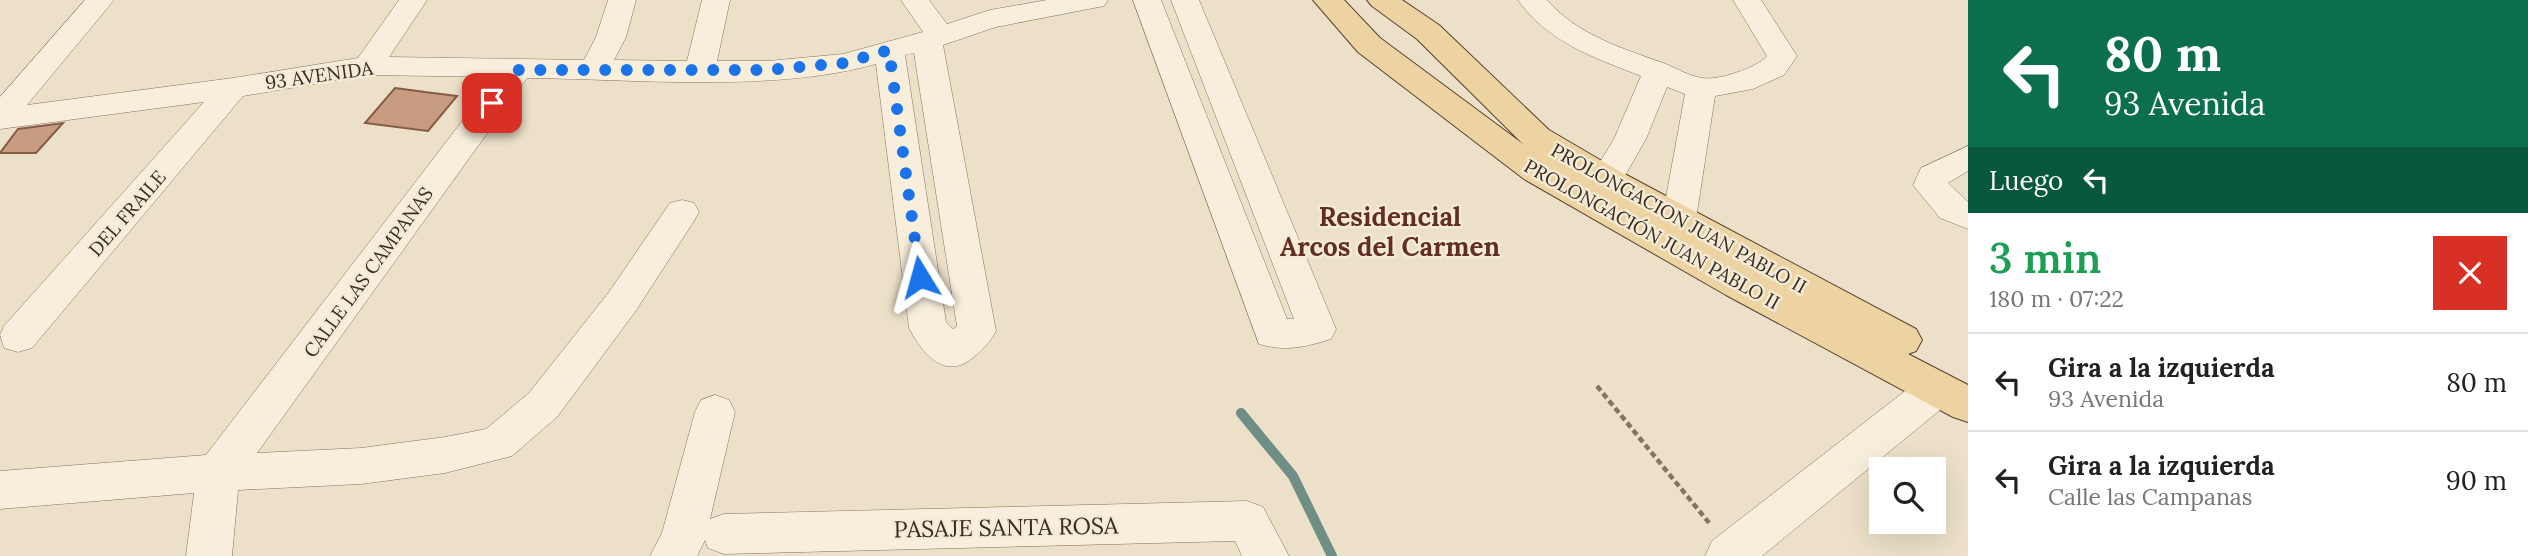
<!DOCTYPE html>
<html lang="es">
<head>
<meta charset="utf-8">
<style>
  body { margin:0; font-family:Lora,serif; background:#f6f6f6; color:#222; height:100vh; display:flex; flex-direction:column; font-size:26px; white-space:nowrap }
  * { box-sizing:border-box; margin:0 }
  p { font-size:23px; color:#767676 }
  .icon { flex:none; width:38px; height:38px; fill:none; stroke:currentColor; stroke-width:2; stroke-linecap:round; stroke-linejoin:round }
  .map { position:relative; flex:1; overflow:hidden }
  .side { display:flex; flex-direction:column; background:#fff; width:560px }
  .side>* { flex:none }
  .guide { background:#0b6e4f; color:#fff; overflow:hidden }
  .fabs { position:absolute; left:1869px; top:457px; display:grid; gap:14px }
  .fabs a { display:grid; place-items:center; width:77px; height:77px; border-radius:0px; background:#fff; box-shadow:0 7px 28px #0002; font-size:35px }
  .pin { position:absolute; display:grid; place-items:center; width:60px; height:60px; color:#fff; margin:-30px; border-radius:14px; box-shadow:0 4px 10px #0006 }
  .me { position:absolute; width:77px; margin:-38px; rotate:352deg; stroke-linejoin:round; filter:drop-shadow(0 0 5px #0008) }
  .turn { display:flex; align-items:center; gap:24px; height:147px; padding:0 21px; font-size:32px }
  .turn .icon { width:91px; height:91px; stroke-width:2.5 }
  .turn b { display:block; font-size:49px; line-height:60px }
  .then { display:flex; align-items:center; height:66px; padding:0 21px; background:#0003; gap:14px; font-size:26px }
  .round { display:grid; place-items:center; flex:none; width:74px; height:74px; border-radius:0px; background:#f6f6f6 }
  .overview { display:flex; align-items:center; justify-content:space-between; height:119px; padding:0 21px }
  h1 { font-size:42px; font-weight:600; line-height:52px; color:#1e9e55 }
  ul { padding:0; list-style:none }
  li { display:flex; align-items:center; gap:21px; height:98px; padding:0 21px; border-top:2px solid #e0e0e0 }
  li div { flex:1 }
  li b { display:block; font-size:26px }
  li em { font-style:normal }
  main { display:flex; flex:1; min-height:0 }
  .map>svg:first-child { display:block }
</style>
</head>
<body>
<main>
<div class="map">
<svg width="1968" height="556" viewBox="0 0 1968 556">
  <rect width="100%" height="100%" fill="#ece0c8"/>
  <g fill="none" stroke-linecap="round" stroke-linejoin="round">
    <!-- stream -->
    <path stroke="#6f8f86" stroke-width="10" d="M1241,413L1293,476L1332,556"/>
  </g>
  <!-- building -->
  <path fill="#c89c80" stroke="#855c45" stroke-width="2" d="M395,88L425,92L457,96L428,131L365,123Z
    M63,123L36,153H0L18,129Z"/>
  <g fill="none" stroke-linecap="round" stroke-linejoin="round">
    <defs>
      <path id="minor" d="M85,0H114L27,105L233,78L358,58L399,0H427L389,57L584,60L596,37L608,0H636L626,37L614,60L687,61L702,0H730L717,61H768L843,54L923,32L901,0H929L947,24L990,10L1047,0H1108L1104,6L996,27L943,45L996,331C991,341 984,348 975,356C946,382 923,355 909,328L876,64C773,93 635,79 527,78L257,453L361,448L445,437L486,429L529,393L609,292L670,203L682,200L694,203L699,212L694,221L635,312L557,417L512,456L445,473L361,484L238,490L232,556H186L194,493L0,509V471L206,455L496,77L368,75L243,96L32,348L18,352L4,348L0,335L4,326L204,102L0,129V97ZM914,53L957,326L953,329L946,322L905,55Z
        M1133,0H1161L1287,319H1294L1171,0H1199L1336,329L1331,339C1306,347 1285,352 1259,344Z
        M1518,0H1547C1577,35 1624,49 1666,64C1677,69 1690,76 1702,78C1717,81 1757,68 1767,56L1733,0H1761L1797,56L1784,75L1753,89L1715,96L1696,219L1691,228L1679,231L1667,228L1662,219L1685,94L1667,87L1646,139L1618,188L1606,192L1594,188L1589,180L1614,139L1641,76C1595,58 1547,42 1518,0Z
        M1968,146V171L1948,183L1968,202V229L1940,218L1913,185L1921,168Z
        M1937,373L1951,377L1957,389L1951,401L1762,556H1705L1712,541L1923,377Z
        M715,395L729,400L735,412L710,519L724,514L1247,501L1263,507L1289,556H1242L1235,541L724,554L708,548L705,540L697,556H650L662,533L695,412L701,400Z"/>
      <path id="major" d="M1313,0H1344L1380,38L1523,144L1417,39L1372,6L1367,0H1402L1439,25L1549,130L1619,171L1916,329L1922,340L1916,351L1908,354L1968,385V422L1953,417L1726,295L1524,179L1358,52Z"/>
    </defs>
    <!-- minor casing -->
    <use href="#minor" stroke="#87735e" stroke-width="1"/>
    <!-- major casing -->
    <use href="#major" stroke="#564131" stroke-width="2"/>
    <!-- path -->
    <path stroke="#87735e" stroke-width="4.5" stroke-dasharray="6 3.5" stroke-linecap="butt" d="M1597,386L1710,524"/>
    <!-- minor -->
    <use href="#minor" fill="#f7eedb" fill-rule="evenodd"/>
    <!-- major -->
    <use href="#major" fill="#edd3a2" fill-rule="evenodd"/>
  </g>
  <g fill="none" stroke-linecap="round" stroke-linejoin="round">
    <!-- route -->
    <path stroke="#1a73e8" stroke-width="12" stroke-dasharray="0 21.6" d="M492,103L517,70H768L844,63L889,50L920,277"/>
  </g>
  <g text-anchor="middle" dominant-baseline="central" stroke-width="5" stroke-linejoin="round" paint-order="stroke">
    <!-- street labels -->
    <g font-size="19" fill="#382b21" stroke="#f4ebd7">
      <text transform="translate(319 75) rotate(-8)">93 AVENIDA</text>
      <text transform="translate(127 213) rotate(-49)">DEL FRAILE</text>
      <text transform="translate(1679 218) rotate(29)">PROLONGACION JUAN PABLO II</text>
      <text transform="translate(1652 234) rotate(29)">PROLONGACIÓN JUAN PABLO II</text>
      <text transform="translate(368 272) rotate(-54)">CALLE LAS CAMPANAS</text>
    </g>
    <!-- near-street labels -->
    <g font-size="23" fill="#382b21" stroke="#f4ebd7">
      <text transform="translate(1006 527) rotate(-1)">PASAJE SANTA ROSA</text>
    </g>
    <!-- district labels -->
    <g font-size="26" font-weight="bold" fill="#632e22" stroke="#f4ebd7">
      <text x="1390" y="216">Residencial<tspan x="1390" dy="30">Arcos del Carmen</tspan></text>
    </g>
  </g>
</svg>
<div class="fabs">
<a><svg class="icon" aria-label="search" viewBox="0 0 24 24"><circle cx="10" cy="10" r="6"/><path d="M15 15l6 6"/></svg></a>
</div>
<div class="pin" style="left:492px;top:103px;background:#d93025"><svg class="icon" aria-label="arrive" viewBox="0 0 24 24"><path d="M6 21V4h12l-3 4 3 4H6"/></svg></div>
<svg class="me" style="left:920px;top:277px" viewBox="-20 -20 40 40"><path d="M0-17L14 15 0 8-14 15z" fill="#1a73e8" stroke="#fff" stroke-width="4"/></svg>
</div>
<section class="side">
<div class="guide">
<div class="turn"><svg class="icon" aria-label="left" viewBox="0 0 24 24"><path d="M17 20v-9H6M10 6l-5 5 5 5"/></svg><div><b>80 m</b>93 Avenida</div></div>
<div class="then">Luego<svg class="icon" aria-label="left" viewBox="0 0 24 24"><path d="M17 20v-9H6M10 6l-5 5 5 5"/></svg></div>
</div>
<div class="overview"><div><h1>3 min</h1><p>180 m · 07:22</p></div><a class="round" style="background:#d93025;color:#fff"><svg class="icon" aria-label="close" viewBox="0 0 24 24"><path d="M6 6l12 12M18 6L6 18"/></svg></a></div>
<ul>
<li><svg class="icon" aria-label="left" viewBox="0 0 24 24"><path d="M17 20v-9H6M10 6l-5 5 5 5"/></svg><div><b>Gira a la izquierda</b><p>93 Avenida</p></div><em>80 m</em></li>
<li><svg class="icon" aria-label="left" viewBox="0 0 24 24"><path d="M17 20v-9H6M10 6l-5 5 5 5"/></svg><div><b>Gira a la izquierda</b><p>Calle las Campanas</p></div><em>90 m</em></li>
</ul>
</section>
</main>
</body>
</html>
